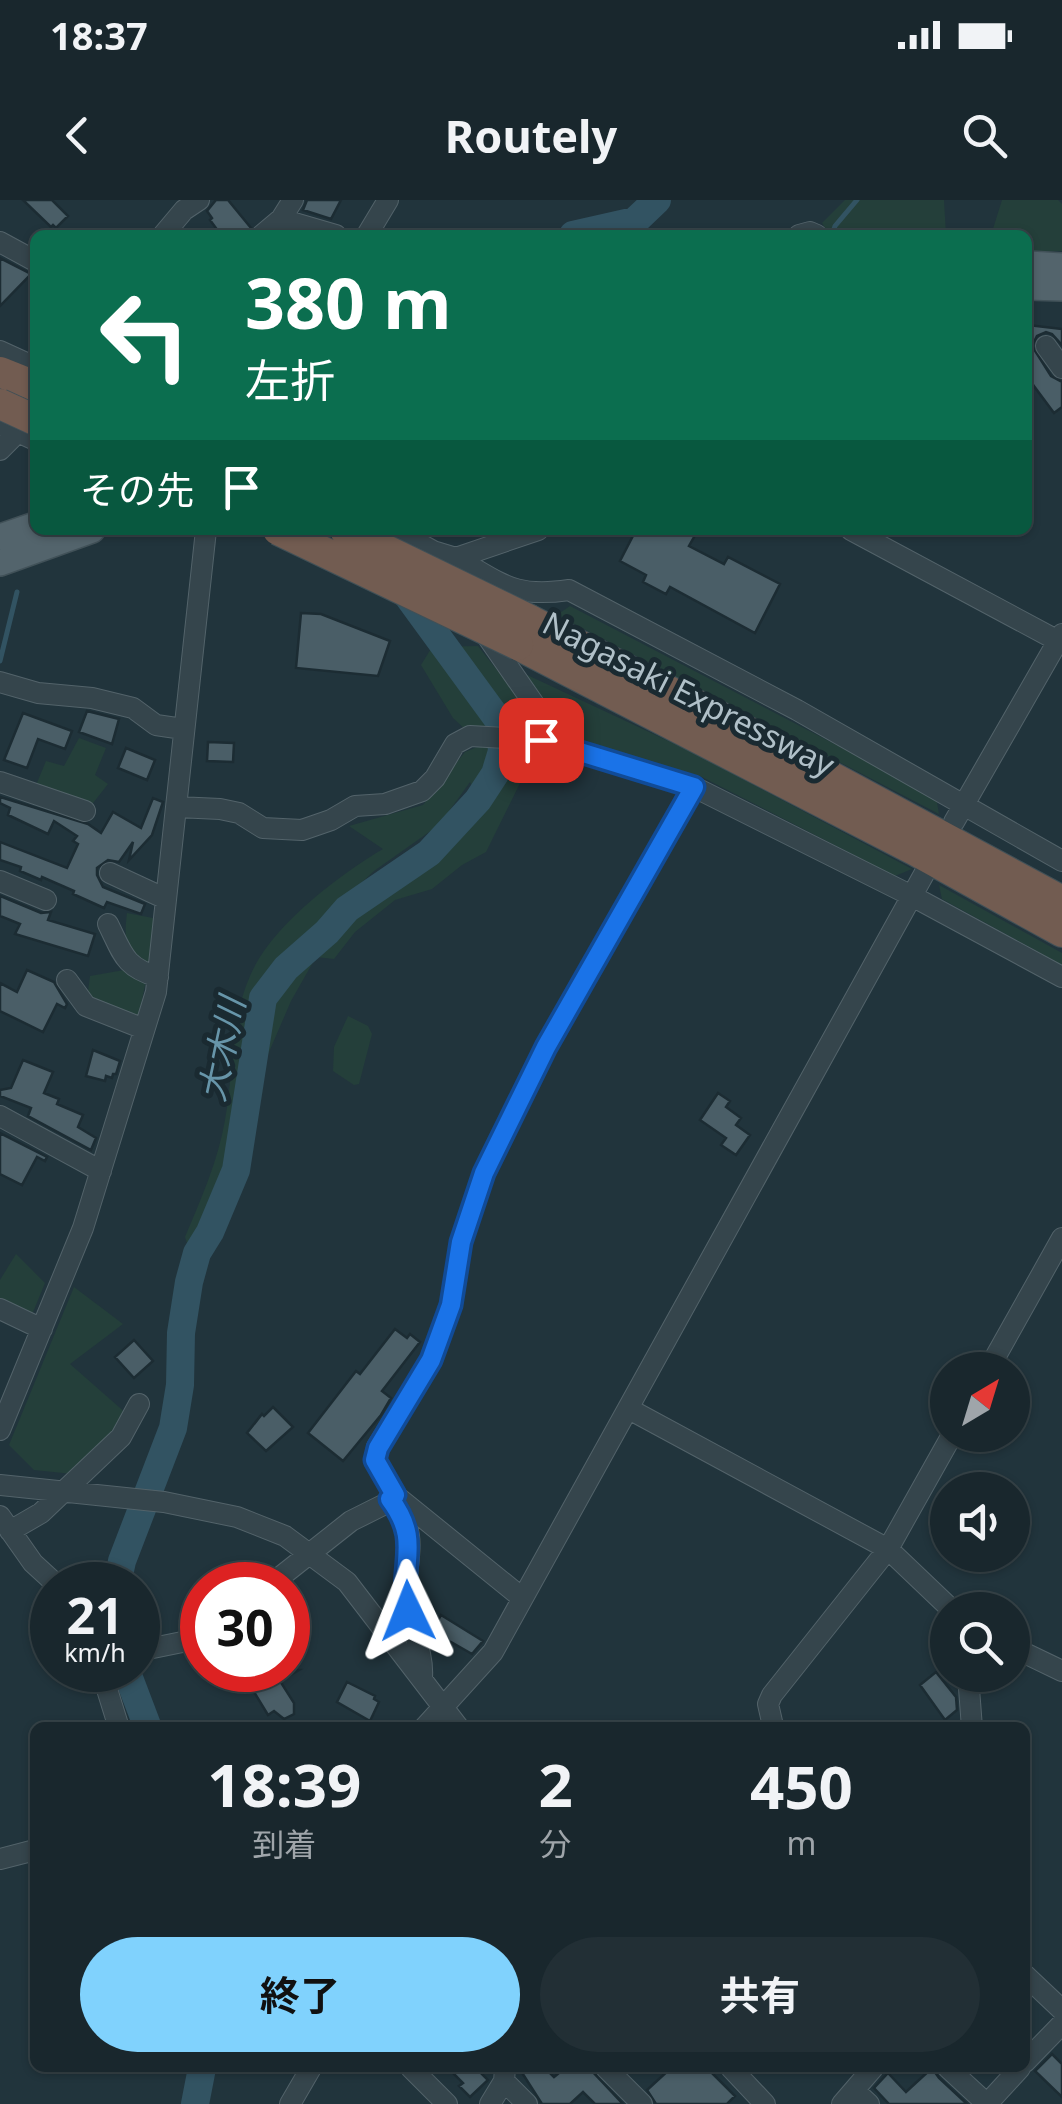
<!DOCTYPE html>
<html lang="ja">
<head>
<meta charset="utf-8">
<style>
  body { margin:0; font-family:"Noto Sans","Noto Sans JP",sans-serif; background:#222f35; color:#f1f3f6; height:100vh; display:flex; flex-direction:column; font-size:38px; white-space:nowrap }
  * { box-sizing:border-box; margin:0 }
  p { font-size:32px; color:#9fa5aa }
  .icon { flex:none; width:55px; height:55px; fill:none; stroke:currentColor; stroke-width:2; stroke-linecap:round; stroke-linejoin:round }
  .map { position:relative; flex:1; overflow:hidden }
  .details { position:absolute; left:30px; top:1522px; width:1000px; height:350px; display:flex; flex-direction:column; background:#19272d; border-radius:15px; box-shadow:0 2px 8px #0004,0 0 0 2px #374449 }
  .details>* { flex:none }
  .banner { position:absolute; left:30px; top:30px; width:1002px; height:305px; border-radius:15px; box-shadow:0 2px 8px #0004,0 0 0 2px #374449; background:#0b6e4f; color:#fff; overflow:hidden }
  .needle { width:65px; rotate:38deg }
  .tools { position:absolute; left:930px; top:1152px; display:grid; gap:20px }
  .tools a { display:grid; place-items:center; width:100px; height:100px; border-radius:50%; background:#19272d; box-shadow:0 2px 8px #0004,0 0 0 2px #374449; font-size:50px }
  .speed { position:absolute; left:30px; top:1362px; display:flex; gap:20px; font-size:50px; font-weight:700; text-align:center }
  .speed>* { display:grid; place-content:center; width:130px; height:130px; border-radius:50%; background:#19272d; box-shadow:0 2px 8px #0004,0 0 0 2px #374449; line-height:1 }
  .speed small { font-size:25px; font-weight:400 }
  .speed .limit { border:15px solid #d22; background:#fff; color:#111 }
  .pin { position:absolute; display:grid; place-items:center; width:85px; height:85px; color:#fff; margin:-42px; border-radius:20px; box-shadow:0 5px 15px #0006 }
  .me { position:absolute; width:110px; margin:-55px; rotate:358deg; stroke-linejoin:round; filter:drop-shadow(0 0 8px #0008) }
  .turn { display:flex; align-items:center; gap:35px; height:210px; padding:0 50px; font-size:45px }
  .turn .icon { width:130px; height:130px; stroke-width:2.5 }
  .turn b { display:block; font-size:70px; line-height:85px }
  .then { display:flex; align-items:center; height:95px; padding:0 50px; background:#0003; gap:20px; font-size:38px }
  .eta { display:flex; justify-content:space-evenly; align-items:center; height:170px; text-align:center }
  .eta b { font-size:60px; font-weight:700; line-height:70px }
  .primary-button { display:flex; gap:20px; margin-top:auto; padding:20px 50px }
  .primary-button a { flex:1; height:115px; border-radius:60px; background:#80d2fd; color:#111; font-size:40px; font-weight:700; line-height:115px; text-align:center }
  .primary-button a+a { background:#222f35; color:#f1f3f6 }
  .status { display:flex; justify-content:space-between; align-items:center; height:70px; padding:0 50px; background:#19272d; direction:ltr }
  .status svg { height:28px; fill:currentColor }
  header { display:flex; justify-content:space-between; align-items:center; height:130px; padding:0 50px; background:#19272d; font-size:45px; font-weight:700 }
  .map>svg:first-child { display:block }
</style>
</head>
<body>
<div class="status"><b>18:37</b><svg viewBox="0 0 49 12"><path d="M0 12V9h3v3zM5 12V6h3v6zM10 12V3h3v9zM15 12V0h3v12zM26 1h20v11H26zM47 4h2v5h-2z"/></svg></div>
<header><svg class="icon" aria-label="back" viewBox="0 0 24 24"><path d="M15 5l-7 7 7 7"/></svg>Routely<svg class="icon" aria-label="search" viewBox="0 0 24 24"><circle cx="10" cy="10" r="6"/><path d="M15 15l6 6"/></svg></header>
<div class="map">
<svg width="1062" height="1904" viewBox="0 0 1062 1904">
  <rect width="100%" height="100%" fill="#21343c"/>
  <!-- green -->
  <path fill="#243f3a" d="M845,0H944L946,35H829L822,23Z
    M1002,0H1058L1062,4V51L1028,52V35H983L992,32Z
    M570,406L936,597L939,614L557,415Z
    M478,446L504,479L523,473L694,553L912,669L895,676L700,576L567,542L548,512L522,519L532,559L486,652L462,665L432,689L395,700L355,732L334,759L316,757L291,801L260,873L263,837L276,799L355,710L434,660L482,605L470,582L439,625L374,671L290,749L259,792L251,818L229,972L207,1026L190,1052L185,1037C201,999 218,961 225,920C234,872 230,821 250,776C270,727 339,675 383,649L349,626L423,605L465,552L482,545L453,518L421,465L432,447Z
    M79,538L106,548L95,575L108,584L90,607L34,590L46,561L64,566Z
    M939,685L1062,753V765L942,699Z
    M127,713L158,719L149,767C124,755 124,738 127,713Z
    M124,770L146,780L138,820L87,799L90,776Z
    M348,816L368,826L372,834L359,884L354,885L333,871L334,847Z
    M16,1054L45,1083L31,1117L0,1100V1080Z
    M74,1087L123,1124L70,1164L128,1215L119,1233L73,1274L34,1270L9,1245Z"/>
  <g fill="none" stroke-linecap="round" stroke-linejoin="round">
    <!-- stream -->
    <path stroke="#325362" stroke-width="5" d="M832,35L835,26L857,0
      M0,461L17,392"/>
    <!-- river -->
    <path stroke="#325362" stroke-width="28" d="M573,35L635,21L657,0
      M117,1385L122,1361L173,1228L180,1185L181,1133L189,1082L197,1053L210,1032L236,970L263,798L286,768L327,732L347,709L429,653L478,600L495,574L502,551L499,521L399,384
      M126,1470L148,1528
      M195,1904L202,1868"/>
  </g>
  <!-- building -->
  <path fill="#4a5e67" stroke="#1c2c33" stroke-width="2.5" d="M23,0H52L68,16L56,28L53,25L51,27Z
    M216,0H228L251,28L249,35H221L210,20L212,18L207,11Z
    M307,0H341L331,19L303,10Z
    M0,58L31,74L0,106Z
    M1028,125L1062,129V145L1052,134L1046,132L1037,136L1032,146L1051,176L1062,182V207L1054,213L1028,178Z
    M636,330H698L689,346L724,364L728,357L780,384L755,433L670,387L666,394L643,382L646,375L620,361Z
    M301,413L321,414L390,441L378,476L296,468Z
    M87,511L119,519L112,544L79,532Z
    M23,513L72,531L65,549L38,539L27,568L4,560Z
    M208,542L234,543L233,562L207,561Z
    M126,548L155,560L147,580L118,568Z
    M0,597L88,624L101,633L113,612L141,628L153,598L163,602L152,635L129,660L133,642L119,662L108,660L97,668V675L103,687L145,704L141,714L107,702L104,708L73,694L74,691L42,677L41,680L20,671L21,667L0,660V642L67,668L78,644L73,641L77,636L54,621L48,634L8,615L10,608L0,603Z
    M0,696L41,713L51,712L48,720L95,734L88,756L15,734L20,724L0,716Z
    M27,770L54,782L67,804L65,808L57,804L43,832L0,811V783L17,792Z
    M93,850L120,861L116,874H113L112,878L106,876L105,881L86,876Z
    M23,860L53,872L44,893L59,899L57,904L83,915L78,927L96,938L91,950L28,916L31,908L0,896V890L11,888Z
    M718,893L730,901L726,907L741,918L736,925L750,935L736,955L721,945L726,938L700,920Z
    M0,933L47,957L45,961L37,957L22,985L0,974Z
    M395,1129L407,1138L410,1134L420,1142L382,1191L391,1198L381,1215L343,1261L308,1233L356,1171L360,1174Z
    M134,1140L153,1161L134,1178L115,1157Z
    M273,1207L293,1227L266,1251L247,1233L262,1214L264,1216Z
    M441,1415L483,1441L472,1454L451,1442L449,1447L429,1435Z
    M245,1470H299L280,1481L294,1503V1514L284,1519L274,1511L268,1515L248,1482L252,1480Z
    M936,1472L956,1497L957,1510L945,1520L920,1485Z
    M347,1482L375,1496L374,1499L379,1502L370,1521L337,1502Z
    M1052,1854L1062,1864V1897L1035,1871Z
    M448,1868H476L488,1880L470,1897L459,1886L463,1883Z
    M519,1868H545L554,1877L565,1868H589L623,1904H595L583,1892L570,1904H542Z
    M671,1868H707L735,1896L727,1904H656L647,1890Z
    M932,1868L939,1878L967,1904H889L874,1888L888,1873L906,1892Z"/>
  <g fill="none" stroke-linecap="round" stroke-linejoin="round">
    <defs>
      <path id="minor" d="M281,19L336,35
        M163,35L184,10L199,0
        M262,35L281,19L293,0
        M367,35L388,0
        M799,35L810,32L817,35
        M0,42L35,61
        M1046,146L1062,168
        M0,151L35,167
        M0,224L35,240
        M0,250L35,215
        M395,330L433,351L456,358L538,330
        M851,330L1062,443
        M463,390L456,358C503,384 513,398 569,390L797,510L1062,661
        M482,429L541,514L546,529L541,540
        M0,482L38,493L92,498L133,508L156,525L183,529
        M0,582L85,611
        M177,607L220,609L239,613L263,628L302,630L331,620L355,606L385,604L422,591L435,578L455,544L470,536L541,540L694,587L912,696L1062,777
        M954,622L1062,434
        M110,673L166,699
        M0,681L46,700
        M108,724C123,754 124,767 158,777
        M67,780L86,806L144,829
        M0,916L101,971
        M0,1109L42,1129
        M988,1170L1062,1038
        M629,1209L888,1349L952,1410
        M0,1230L83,1028L156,792L206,330
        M0,1285L164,1302L237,1317L285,1336L347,1382L459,1528
        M391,1301C400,1312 407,1322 409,1336C412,1356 404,1379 406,1400C409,1428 424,1449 422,1478
        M0,1316L33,1363L57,1385
        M10,1331L41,1313L121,1237L139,1204
        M270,1385L351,1321L385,1304L395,1295
        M521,1397L395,1295L375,1260L377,1247L431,1160L451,1105L461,1042L485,973L546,847L694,587
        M1012,1447L1062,1471
        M138,1451L202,1438
        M101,1470L119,1528
        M968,1475L972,1528
        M773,1526L768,1504L772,1495L888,1349L952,1235
        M424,1528L493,1452L924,674
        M0,1659L35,1650
        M1025,1775L1062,1810
        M1025,1862L1062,1824
        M411,1868L447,1904
        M606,1868L642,1904
        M731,1868L765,1904
        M948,1868L986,1903
        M504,1881L527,1904
        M854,1890L869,1904
        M290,1904L311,1868
        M490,1904L504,1881L505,1868
        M842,1904L873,1868
        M987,1904L1020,1868"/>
      <path id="major" d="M1028,64L1062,66
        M1028,87L1062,88
        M0,337L35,325
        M0,363L92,330"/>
      <path id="highway" d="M0,172L35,186
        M530,420L730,522L1062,701
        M518,445L914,650L1062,732"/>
    </defs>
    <!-- minor casing -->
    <use href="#minor" stroke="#53636a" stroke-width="22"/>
    <!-- major casing -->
    <use href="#major" stroke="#415158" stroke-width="28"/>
    <!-- highway casing -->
    <use href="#highway" stroke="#405057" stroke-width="32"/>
    <!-- minor -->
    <use href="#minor" stroke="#35454c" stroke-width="20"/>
    <!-- major -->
    <use href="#major" stroke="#53646c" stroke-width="25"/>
    <!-- highway -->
    <use href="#highway" stroke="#725c51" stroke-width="30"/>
    <defs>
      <path id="highway-bridge" d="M0,204L35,220
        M278,330L518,445
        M345,330L530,420"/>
    </defs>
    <!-- highway-bridge casing -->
    <use href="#highway-bridge" stroke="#405057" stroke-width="32" stroke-linecap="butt"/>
    <!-- highway-bridge -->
    <use href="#highway-bridge" stroke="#725c51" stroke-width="30"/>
  </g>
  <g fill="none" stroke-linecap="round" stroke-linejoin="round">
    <defs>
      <path id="route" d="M408,1411C398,1363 423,1343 390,1299L395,1295L375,1260L378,1248L431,1160L451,1105L461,1042L484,973L546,847L694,587L541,540"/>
    </defs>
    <!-- route casing -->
    <use href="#route" stroke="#114b97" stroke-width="25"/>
    <!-- route -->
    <use href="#route" stroke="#1a73e8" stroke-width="18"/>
  </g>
  <g text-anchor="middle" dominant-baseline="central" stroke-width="10" stroke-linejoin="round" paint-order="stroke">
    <!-- street labels -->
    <g font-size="32" fill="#b0c0c8" stroke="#1a2a31">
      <text transform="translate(689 493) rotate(27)">Nagasaki Expressway</text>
    </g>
    <!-- water labels -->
    <g font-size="35" font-style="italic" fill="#6795a9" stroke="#1a2a31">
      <text transform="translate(221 849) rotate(-78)">大木川</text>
    </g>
  </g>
</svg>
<div class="tools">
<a><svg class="needle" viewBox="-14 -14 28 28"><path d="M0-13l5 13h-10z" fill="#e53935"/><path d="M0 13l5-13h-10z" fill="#9fa5aa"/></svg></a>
<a><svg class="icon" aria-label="sound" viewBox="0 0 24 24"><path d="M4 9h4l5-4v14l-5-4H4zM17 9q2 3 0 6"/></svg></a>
<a><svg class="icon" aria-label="search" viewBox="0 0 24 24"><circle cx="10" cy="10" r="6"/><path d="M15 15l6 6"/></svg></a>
</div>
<div class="speed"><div>21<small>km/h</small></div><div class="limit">30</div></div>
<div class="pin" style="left:541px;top:540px;background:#d93025"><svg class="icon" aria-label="arrive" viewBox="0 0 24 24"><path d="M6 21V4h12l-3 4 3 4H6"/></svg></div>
<svg class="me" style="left:408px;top:1411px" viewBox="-20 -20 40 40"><path d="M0-17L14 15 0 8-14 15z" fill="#1a73e8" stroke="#fff" stroke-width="4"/></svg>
<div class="banner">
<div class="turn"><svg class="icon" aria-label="left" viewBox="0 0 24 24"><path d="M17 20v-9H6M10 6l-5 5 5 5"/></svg><div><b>380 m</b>左折</div></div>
<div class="then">その先<svg class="icon" aria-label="arrive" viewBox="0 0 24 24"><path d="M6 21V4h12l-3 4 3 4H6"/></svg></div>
</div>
<section class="details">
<div class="eta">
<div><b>18:39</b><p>到着</p></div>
<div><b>2</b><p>分</p></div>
<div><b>450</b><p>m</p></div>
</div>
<div class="primary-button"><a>終了</a><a>共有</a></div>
</section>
</div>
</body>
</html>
